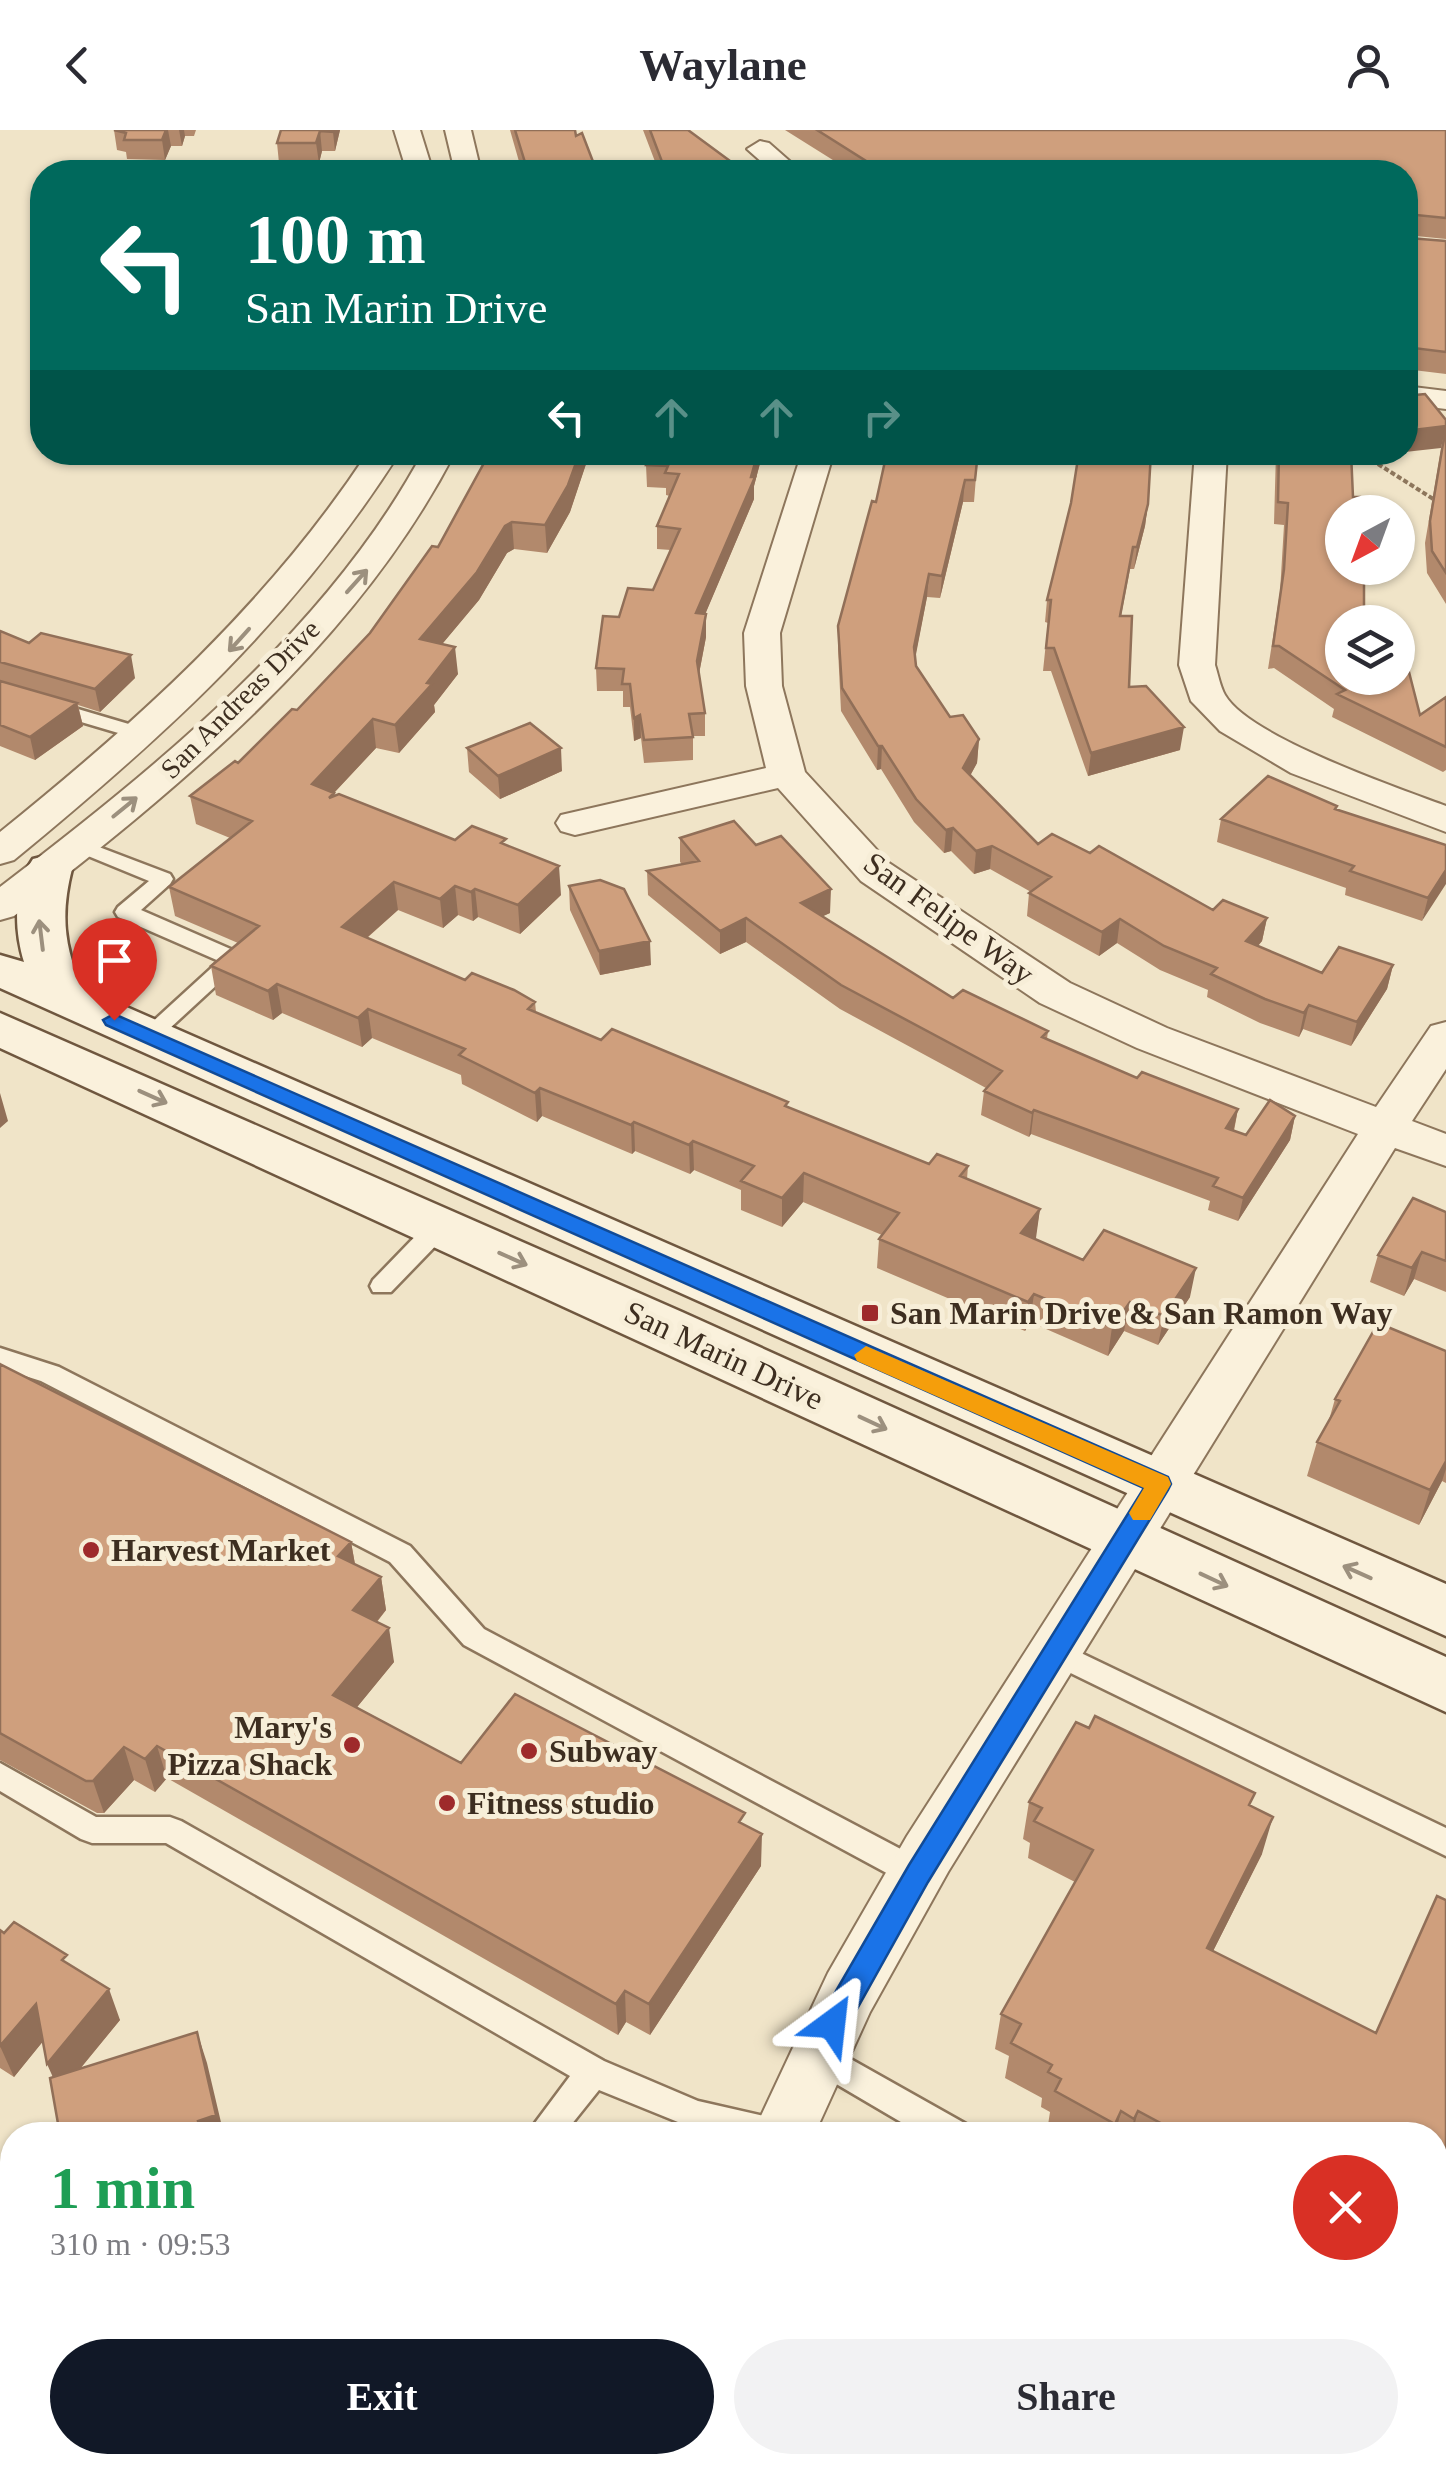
<!DOCTYPE html>
<html lang="en">
<head>
<meta charset="utf-8">
<style>
  body { margin:0; font-family:Georgia,serif; background:#f2f2f3; color:#2b2b33; height:100vh; display:flex; flex-direction:column; font-size:38px; white-space:nowrap }
  * { box-sizing:border-box; margin:0 }
  p { font-size:32px; color:#7c7c81 }
  .icon { flex:none; width:55px; height:55px; fill:none; stroke:currentColor; stroke-width:2; stroke-linecap:round; stroke-linejoin:round }
  .map { position:relative; flex:1; overflow:hidden }
  .side { position:absolute; left:0px; top:1992px; width:1448px; height:352px; display:flex; flex-direction:column; background:#fff; border-radius:40px 40px 0 0; box-shadow:0 2px 8px #0004 }
  .side>* { flex:none }
  .banner { position:absolute; left:30px; top:30px; width:1388px; height:305px; border-radius:40px; box-shadow:0 2px 8px #0004; background:#00695c; color:#fff; overflow:hidden }
  .needle { width:65px; rotate:221deg }
  .fabs { position:absolute; left:1325px; top:365px; display:grid; gap:20px }
  .fabs a { display:grid; place-items:center; width:90px; height:90px; border-radius:50%; background:#fff; box-shadow:0 2px 8px #0004; font-size:50px }
  .pin { position:absolute; display:grid; place-items:center; width:85px; height:85px; color:#fff; margin:-102px -42px; border-radius:50% 50% 50% 0; rotate:-45deg; box-shadow:0 0 10px #0007 }
  .pin .icon { rotate:45deg }
  .me { position:absolute; width:110px; margin:-55px; rotate:30deg; stroke-linejoin:round; filter:drop-shadow(0 0 8px #0008) }
  .turn { display:flex; align-items:center; gap:35px; height:210px; padding:0 50px; font-size:45px }
  .turn .icon { width:130px; height:130px; stroke-width:2.5 }
  .turn b { display:block; font-size:70px; line-height:85px }
  .lanes { display:flex; align-items:center; height:95px; padding:0 50px; background:#0003; justify-content:center; gap:50px; direction:ltr }
  .lanes .off { opacity:.35 }
  .round { display:grid; place-items:center; flex:none; width:105px; height:105px; border-radius:52px; background:#f2f2f3 }
  .overview { display:flex; align-items:center; justify-content:space-between; height:170px; padding:0 50px }
  h1 { font-size:60px; font-weight:700; line-height:75px; color:#1e9e55 }
  .action { display:flex; gap:20px; margin-top:auto; padding:20px 50px }
  .action a { flex:1; height:115px; border-radius:60px; background:#111827; color:#fff; font-size:40px; font-weight:700; line-height:115px; text-align:center }
  .action a+a { background:#f2f2f3; color:#2b2b33 }
  header { display:flex; justify-content:space-between; align-items:center; height:130px; padding:0 50px; background:#fff; font-size:45px; font-weight:700 }
  .map>svg:first-child { display:block }
</style>
</head>
<body>
<header><svg class="icon" aria-label="back" viewBox="0 0 24 24"><path d="M15 5l-7 7 7 7"/></svg>Waylane<svg class="icon" aria-label="person" viewBox="0 0 24 24"><circle cx="12" cy="8" r="4"/><path d="M4 21q1-7 8-7t8 7"/></svg></header>
<div class="map">
<svg width="1446" height="2343" viewBox="0 0 1446 2343">
  <rect width="100%" height="100%" fill="#f0e4c8"/>
  <g fill="none" stroke-linecap="round" stroke-linejoin="round">
    <defs>
      <path id="lane" d="M0,556L149,600L152,604L142,610L0,568Z
        M78,709L170,744L173,749L170,754L141,780L242,824L245,829L156,911H140L137,906L219,831L118,787L115,782L118,777L149,751L71,719L68,715Z
        M440,1087L452,1096L449,1102L391,1162H373L370,1156L373,1150L431,1090Z
        M0,1218L59,1237L410,1416L484,1499L929,1734L933,1744L929,1754L918,1758L907,1754L464,1515L390,1432L41,1251L0,1238Z
        M1056,1511L1446,1698V1726L1046,1531L1042,1523L1046,1515Z
        M0,1633L96,1687H170L181,1691L604,1931L698,1971L777,1989L789,1994L793,2005H710L599,1960L563,2005H526L570,1946L166,1713H92L81,1709L0,1661Z
        M815,1909L966,1994L970,2005H923L804,1935L799,1924L804,1913Z
        M1446,2177V2211L1435,2215V2181Z"/>
      <path id="street" d="M394,0H420L433,42H407Z
        M445,0H471L481,42H455Z
        M760,11L769,13L802,42H773L747,19Z
        M1405,256L1446,261V279L1405,274Z
        M368,322H400C293,490 166,605 14,730L0,734V702C139,590 269,473 368,322Z
        M423,322H455C357,513 180,657 14,786L0,790V757C155,639 330,497 423,322Z
        M802,322H834L780,503L782,556L805,642L889,733L1070,853L1167,898L1376,977L1431,896L1446,892V939L1412,991L1446,1004V1036L1395,1018L948,1742L870,1882L814,2005H752L828,1843L907,1706L1358,1004L1137,918L1040,873L861,751L778,658L575,705L561,701L556,693L561,685L766,638L746,556L744,503Z
        M1195,322H1227L1215,535C1218,544 1220,556 1225,565C1249,607 1398,658 1446,676V702L1291,643L1220,601L1191,571L1179,535Z
        M804,2332H874L878,2343H808Z"/>
      <path id="secondary" d="M49,725L65,729L72,739C61,782 63,817 83,858L1446,1454V1506L0,858V825L24,832C14,799 13,758 33,729Z
        M0,883L682,1182L1446,1527V1582L0,918Z"/>
    </defs>
    <!-- lane casing -->
    <use href="#lane" stroke="#8d765c" stroke-width="5"/>
    <!-- street casing -->
    <use href="#street" stroke="#8d765c" stroke-width="4"/>
    <!-- secondary casing -->
    <use href="#secondary" stroke="#6f573f" stroke-width="5"/>
    <!-- path -->
    <path stroke="#8d765c" stroke-width="4" stroke-dasharray="5 2.5" stroke-linecap="butt" d="M1359,322L1446,377"/>
    <!-- lane -->
    <use href="#lane" fill="#faf1dc" fill-rule="evenodd"/>
    <!-- street -->
    <use href="#street" fill="#faf1dc" fill-rule="evenodd"/>
    <!-- secondary -->
    <use href="#secondary" fill="#faf1dc" fill-rule="evenodd"/>
  </g>
  <!-- wall -->
  <path fill="#b2896c" d="M114,0H196L194,6H185L182,16H171L165,30L127,29L126,22L117,20Z
    M281,0H340L335,21H322L319,33H279L277,13Z
    M510,0H575L576,6L597,42H522Z
    M643,0H688L745,42H659Z
    M785,0H1446V109L1406,105L1409,108L1446,111V244L1405,239V42H852Z
    M1446,290V474L1427,443L1425,413Z
    M490,322H590L570,382L547,423L514,419L507,423L479,470L442,514L458,544L434,575L435,582L399,623L376,618L334,663L335,666L455,710L507,716L561,765L520,804L478,787L473,791L458,785L443,798L398,780L367,808L465,850L535,872L536,882L601,910L788,977L929,1034L968,1036L967,1049L1040,1079L1035,1109L1083,1130L1190,1167L1158,1215L1124,1201L1108,1226L1030,1192L1025,1201L877,1138L879,1109L882,1105L803,1072L782,1097L741,1080V1060L694,1040L690,1044L635,1021L632,1024L542,986L537,992L462,954L461,945L372,908L362,917L282,883L273,890L216,865L211,836L238,813L175,786L169,757L230,708L196,694L190,666L238,633L297,580L370,503L438,417Z
    M650,322H763L754,356V369L705,484L706,507L699,544L705,583V606H693V630L644,633L641,608L634,611L630,577H623V561H597L596,538L619,487L653,460L671,420L657,419V396L670,366L666,365V358L647,357L646,335Z
    M978,322L974,372H963L940,468L927,467L915,527L916,536L950,587L979,609L977,633L970,646L1038,714L1090,723L1213,780L1267,788L1262,811L1258,816L1322,843L1393,835L1387,859L1351,916L1303,899L1299,907L1260,893L1207,867L1208,860L1160,840L1117,813L1099,826L1027,786L1029,763L1031,762L990,739L974,744L951,721L944,723L914,692L881,639L877,640L841,581L838,519V496L876,372Z
    M1072,322H1151L1148,374L1145,396L1134,439H1130L1121,486L1129,557L1180,620L1088,646L1051,541H1043L1048,493L1045,492L1047,470L1071,373L1079,323Z
    M1276,322H1351L1342,492V548L1420,585L1446,567V640L1443,642L1332,587L1334,579L1274,538L1268,539L1280,462L1284,395L1274,394Z
    M0,501L29,513L135,548L100,582L78,575L83,596L35,630L0,616Z
    M467,618L562,641L500,669L469,642Z
    M1337,679L1446,715L1422,791L1345,765L1346,758L1217,712L1221,689Z
    M680,708L756,715L830,783L822,786L953,868L1048,901L1047,909L1137,948L1238,979L1234,1001L1246,1005L1295,986L1290,1010L1238,1091L1208,1080L1210,1071L1031,1004L1029,1007L981,985L984,961L986,958L840,879L746,812L720,824L648,765L647,741L682,734L680,732Z
    M569,756L651,835L600,845L570,780Z
    M1446,1082V1162L1414,1149L1404,1166L1370,1152L1378,1125Z
    M1446,1221V1353L1442,1351L1419,1395L1307,1346L1317,1312L1329,1290L1335,1269Z
    M0,1234L351,1412L355,1434L381,1447L386,1480L377,1492L394,1532L357,1577L461,1633L745,1695L761,1736L650,1905L626,1892L618,1905L167,1648L155,1662L134,1650L104,1683H97L0,1630Z
    M1029,1672L1251,1676L1262,1724L1213,1821L1435,2005H1066L1048,1995L1050,1982L1041,1977L1042,1968L1005,1948L1009,1926L995,1919L1001,1884L1075,1752L1028,1728L1030,1713L1023,1709Z
    M0,1800L71,1836L120,1890L80,1939L207,1933L53,1947L43,1911L14,1947L0,1938Z"/>
  <!-- shaded-wall -->
  <path fill="#916f58" d="M166,0H168L171,16L165,30L162,10Z
    M179,0H184L185,6L182,16Z
    M333,0H340L335,21L333,2Z
    M320,1L322,21L319,33L316,13Z
    M1446,296L1441,318L1405,322V301Z
    M580,322H590L570,382L547,423L545,395Z
    M758,322H763L754,356V369L696,506V483L751,347Z
    M1371,322H1400L1371,326Z
    M965,350L963,372L940,468L942,446Z
    M1148,374L1145,396L1134,439L1137,417Z
    M512,392L514,419L507,423L479,470L423,537L420,509L505,396Z
    M929,444L927,467L913,540L914,517Z
    M706,484V507L697,554V531Z
    M455,517L458,544L434,575L435,582L399,623L395,595Z
    M131,525L135,548L100,582L95,559Z
    M77,573L83,596L35,630L30,607Z
    M640,585L641,608L634,611V588Z
    M373,589L376,618L316,682L312,654Z
    M1184,597L1180,620L1088,646L1091,623Z
    M979,609L977,633L961,662L963,638Z
    M878,616H882L881,639L877,640Z
    M561,618L562,641L500,669L498,646Z
    M953,698L951,721L944,723L946,700Z
    M992,716L990,739L974,744L976,721Z
    M559,736L561,765L520,804L518,775Z
    M1446,740V754L1422,791L1428,768Z
    M394,752L398,780L346,826L342,797Z
    M455,756L458,785L443,798L440,769Z
    M475,759L478,787L473,791L471,762Z
    M831,759L830,783L800,797L801,773Z
    M746,788V812L720,824V801Z
    M1267,788L1262,811L1241,835L1246,811Z
    M1120,789L1117,813L1099,826L1102,802Z
    M650,811L651,835L600,845L599,821Z
    M1393,835L1387,859L1351,916L1357,892Z
    M277,854L282,883L273,890L268,861Z
    M1309,875L1303,899L1299,907L1304,883Z
    M368,879L372,908L362,917L358,888Z
    M540,958L542,986L537,992L535,963Z
    M0,963L8,991L0,998Z
    M1238,979L1233,1003L1226,998Z
    M1034,980L1031,1004L1029,1007L1032,983Z
    M1295,986L1290,1010L1238,1091L1243,1068Z
    M634,992L635,1021L632,1024L631,995Z
    M693,1011L694,1040L690,1044L689,1015Z
    M804,1043L803,1072L782,1097V1068Z
    M1040,1079L1036,1108L1018,1132L1021,1103Z
    M1422,1122L1414,1149L1404,1166L1412,1138Z
    M1196,1138L1190,1167L1158,1215L1164,1186Z
    M1034,1164L1030,1192L1025,1201L1028,1172Z
    M1130,1172L1124,1201L1108,1226L1112,1197Z
    M1446,1331V1339L1442,1351L1419,1395L1430,1360Z
    M351,1412L357,1446L338,1426Z
    M381,1447L386,1480L359,1513L353,1480Z
    M389,1498L394,1532L340,1598L333,1565Z
    M157,1616L167,1648L155,1662L145,1629Z
    M124,1617L134,1650L104,1683L93,1651Z
    M1273,1687L1262,1724L1197,1853L1207,1818Z
    M762,1704L761,1736L650,1905L649,1874Z
    M109,1859L120,1890L60,1963L47,1934Z
    M625,1861L626,1892L618,1905L616,1874Z
    M36,1874L49,1904L14,1947L0,1916Z
    M197,1902L207,1933L224,2005H202L198,1991Z
    M1121,1981L1115,2005H1112L1115,1994Z
    M1138,1981L1132,2005H1130L1134,1989Z
    M16,2332H39L31,2343H8Z"/>
  <!-- building -->
  <path fill="#cf9f7d" stroke="#916f58" stroke-width="2.5" d="M114,0H166L162,10H124L126,3Z
    M281,0H333V2L320,1L316,13H277Z
    M515,0H575L576,6L582,3L597,42H528Z
    M650,0H688L745,42H671L664,37Z
    M817,0H1446V88L1407,84L1405,104L1409,108L1446,111V222L1405,217V42H876L861,32L866,31Z
    M1425,264L1446,290V443L1432,421L1430,391L1446,296L1405,301V266Z
    M490,322H580L568,355L545,395L512,392L505,396L477,442L420,509L455,517L427,553L432,554L395,595L373,589L312,654L334,663L329,668L339,664L455,710L472,696L506,709L501,713L559,736L518,775L475,759L471,762L455,756L440,769L394,752L342,797L465,850L472,843L514,860L535,872L528,879L601,910L612,899L788,972L785,976L929,1034L937,1024L968,1036L960,1046L1040,1079L1021,1103L1083,1130L1104,1100L1196,1138L1164,1186L1130,1172L1112,1197L1034,1164L1028,1172L879,1109L899,1083L804,1043L782,1068L741,1051L754,1036L693,1011L689,1015L634,992L631,995L540,958L535,963L459,925L465,919L368,879L358,888L277,854L268,861L211,836L259,796L169,757L252,691L190,666L235,631L238,633L292,579L297,580L370,503L432,416L438,417Z
    M650,322H758L751,347H755L696,483L706,484L697,531L705,583L689,584L693,607L644,610L640,585L634,588L630,554H622L624,539L596,538L603,486L619,487L628,458L653,460L680,399L657,396L679,344L665,343L668,336L646,335Z
    M887,322H978L975,350H965L942,446L929,444L914,517L916,536L950,587L963,585L979,609L963,638L1038,714L1052,704L1090,723L1099,716L1213,780L1223,770L1267,788L1246,811L1322,843L1339,817L1393,835L1357,892L1309,875L1304,883L1265,869L1211,844L1217,838L1164,816L1120,789L1102,802L1029,763L1051,747L992,716L976,721L953,698L946,700L916,669L882,616H878L842,558L838,496L872,371L876,372Z
    M1079,322H1151L1148,374L1137,417H1133L1120,486H1132L1129,557L1146,556L1184,597L1091,623L1054,518H1046L1051,470H1047L1071,373Z
    M1279,322H1351L1353,367H1360V382H1342V438H1364V492H1342V510H1340L1342,511V548H1398V536L1409,542L1420,585L1446,567V617L1337,564L1345,560L1279,516H1273L1284,439L1288,373L1278,372Z
    M0,501L29,513L41,503L131,525L95,559L0,532Z
    M0,551L77,573L30,607L0,595Z
    M530,593L561,618L498,646L467,618Z
    M1268,646L1337,676L1335,679L1446,715V740L1428,768L1350,741L1354,736L1221,689Z
    M734,691L756,715L781,706L831,759L801,773L953,868L963,860L1048,901L1042,907L1137,948L1142,942L1238,979L1226,998L1246,1005L1270,970L1295,986L1243,1068L1213,1056L1218,1048L1034,980L1032,983L984,961L1002,941L841,855L746,788L720,801L647,741L699,731L680,708Z
    M600,750L624,759L650,811L599,821L569,756Z
    M1413,1068L1446,1082V1131L1422,1122L1412,1138L1378,1125Z
    M1378,1193L1446,1221V1331L1430,1360L1317,1312L1340,1271L1335,1269Z
    M0,1234L351,1412L338,1426L381,1447L353,1480L389,1498L333,1565L461,1633L515,1564L745,1683L739,1692L762,1704L649,1874L625,1861L616,1874L157,1616L145,1629L124,1617L93,1651H86L0,1603Z
    M1095,1586L1255,1663L1249,1675L1273,1687L1207,1818L1376,1903L1437,1766L1446,1770V2068L1435,2095V2005H1183L1138,1981L1134,1989L1121,1981L1115,1994L1055,1961L1061,1949L1048,1942L1052,1935L1011,1913L1021,1894L1001,1884L1093,1720L1034,1691L1042,1678L1029,1672L1076,1592L1089,1598Z
    M14,1792L67,1825L62,1830L109,1859L47,1934L36,1874L0,1916V1800L4,1803Z
    M197,1902L216,1985L198,1991L202,2005H60L50,1948Z
    M0,2240L12,2249V2332H16L8,2343H0Z
    M1257,2332H1330L1339,2343H1245Z"/>
  <!-- one-way arrows -->
  <defs><path id="oneway-shaft" d="M-6 0H5M1.5-3L5.5 0L1.5 3" fill="none" stroke-width="1.6" stroke-linecap="round" stroke-linejoin="round" transform="scale(2.5)"/></defs>
  <g stroke="#9c907e">
    <use href="#oneway-shaft" transform="translate(357 451) rotate(-48)"/>
    <use href="#oneway-shaft" transform="translate(239 510) rotate(132)"/>
    <use href="#oneway-shaft" transform="translate(125 677) rotate(-39)"/>
    <use href="#oneway-shaft" transform="translate(41 805) rotate(-97)"/>
    <use href="#oneway-shaft" transform="translate(153 967) rotate(24)"/>
    <use href="#oneway-shaft" transform="translate(513 1129) rotate(24)"/>
    <use href="#oneway-shaft" transform="translate(873 1293) rotate(25)"/>
    <use href="#oneway-shaft" transform="translate(1357 1442) rotate(-156)"/>
    <use href="#oneway-shaft" transform="translate(1214 1450) rotate(25)"/>
  </g>
  <!-- route -->
  <path fill="#1a73e8" stroke="#114b97" stroke-width="2.5" d="M114,884L1168,1347L1171,1354L1168,1360L928,1752L843,1904L832,1908L822,1904L818,1894L822,1885L909,1735L1144,1358L106,895L103,890Z"/>
  <!-- slow -->
  <path fill="#f59e0b" d="M866,1216L1168,1347L1171,1354L1150,1390H1133L1129,1383L1144,1358L857,1231L854,1225Z"/>
  <!-- markers -->
  <g fill="#9e2a2b" stroke="#f7eed8" stroke-width="4">
    <rect x="860" y="1173" width="20" height="20" rx="5"/>
    <circle cx="91" cy="1420" r="10"/>
    <circle cx="352" cy="1615" r="10"/>
    <circle cx="529" cy="1621" r="10"/>
    <circle cx="447" cy="1673" r="10"/>
  </g>
  <g text-anchor="middle" dominant-baseline="central" stroke-width="10" stroke-linejoin="round" paint-order="stroke">
    <!-- far-street labels -->
    <g font-size="28" fill="#3d2e20" stroke="#f7eed8">
      <text transform="translate(240 569) rotate(-45)">San Andreas Drive</text>
    </g>
    <!-- street labels -->
    <g font-size="32" fill="#3d2e20" stroke="#f7eed8">
      <text transform="translate(949 788) rotate(36)">San Felipe Way</text>
      <text transform="translate(724 1225) rotate(25)">San Marin Drive</text>
    </g>
    <!-- poi labels -->
    <g font-size="32" font-weight="bold" fill="#3d2e20" stroke="#f7eed8" text-anchor="start">
      <text x="890" y="1183">San Marin Drive &amp; San Ramon Way</text>
      <text x="111" y="1420">Harvest Market</text>
      <text x="332" y="1597" text-anchor="end">Mary's<tspan x="332" dy="37">Pizza Shack</tspan></text>
      <text x="549" y="1621">Subway</text>
      <text x="467" y="1673">Fitness studio</text>
    </g>
  </g>
</svg>
<div class="fabs">
<a><svg class="needle" viewBox="-14 -14 28 28"><path d="M0-13l5 13h-10z" fill="#e53935"/><path d="M0 13l5-13h-10z" fill="#7c7c81"/></svg></a>
<a><svg class="icon" aria-label="layers" viewBox="0 0 24 24"><path d="M12 4l9 5-9 5-9-5zM3 14l9 5 9-5"/></svg></a>
</div>
<div class="pin" style="left:114px;top:890px;background:#d93025"><svg class="icon" aria-label="arrive" viewBox="0 0 24 24"><path d="M6 21V4h12l-3 4 3 4H6"/></svg></div>
<svg class="me" style="left:832px;top:1894px" viewBox="-20 -20 40 40"><path d="M0-17L14 15 0 8-14 15z" fill="#1a73e8" stroke="#fff" stroke-width="4"/></svg>
<div class="banner">
<div class="turn"><svg class="icon" aria-label="left" viewBox="0 0 24 24"><path d="M17 20v-9H6M10 6l-5 5 5 5"/></svg><div><b>100 m</b>San Marin Drive</div></div>
<div class="lanes"><svg class="icon" aria-label="left" viewBox="0 0 24 24"><path d="M17 20v-9H6M10 6l-5 5 5 5"/></svg><svg class="icon off" aria-label="ahead" viewBox="0 0 24 24"><path d="M12 20V5M6 11l6-6 6 6"/></svg><svg class="icon off" aria-label="ahead" viewBox="0 0 24 24"><path d="M12 20V5M6 11l6-6 6 6"/></svg><svg class="icon off" aria-label="right" viewBox="0 0 24 24"><path d="M7 20v-9h11M14 6l5 5-5 5"/></svg></div>
</div>
<section class="side">
<div class="overview"><div><h1>1 min</h1><p>310 m · 09:53</p></div><a class="round" style="background:#d93025;color:#fff"><svg class="icon" aria-label="close" viewBox="0 0 24 24"><path d="M6 6l12 12M18 6L6 18"/></svg></a></div>
<div class="action"><a>Exit</a><a>Share</a></div>
</section>
</div>
</body>
</html>
